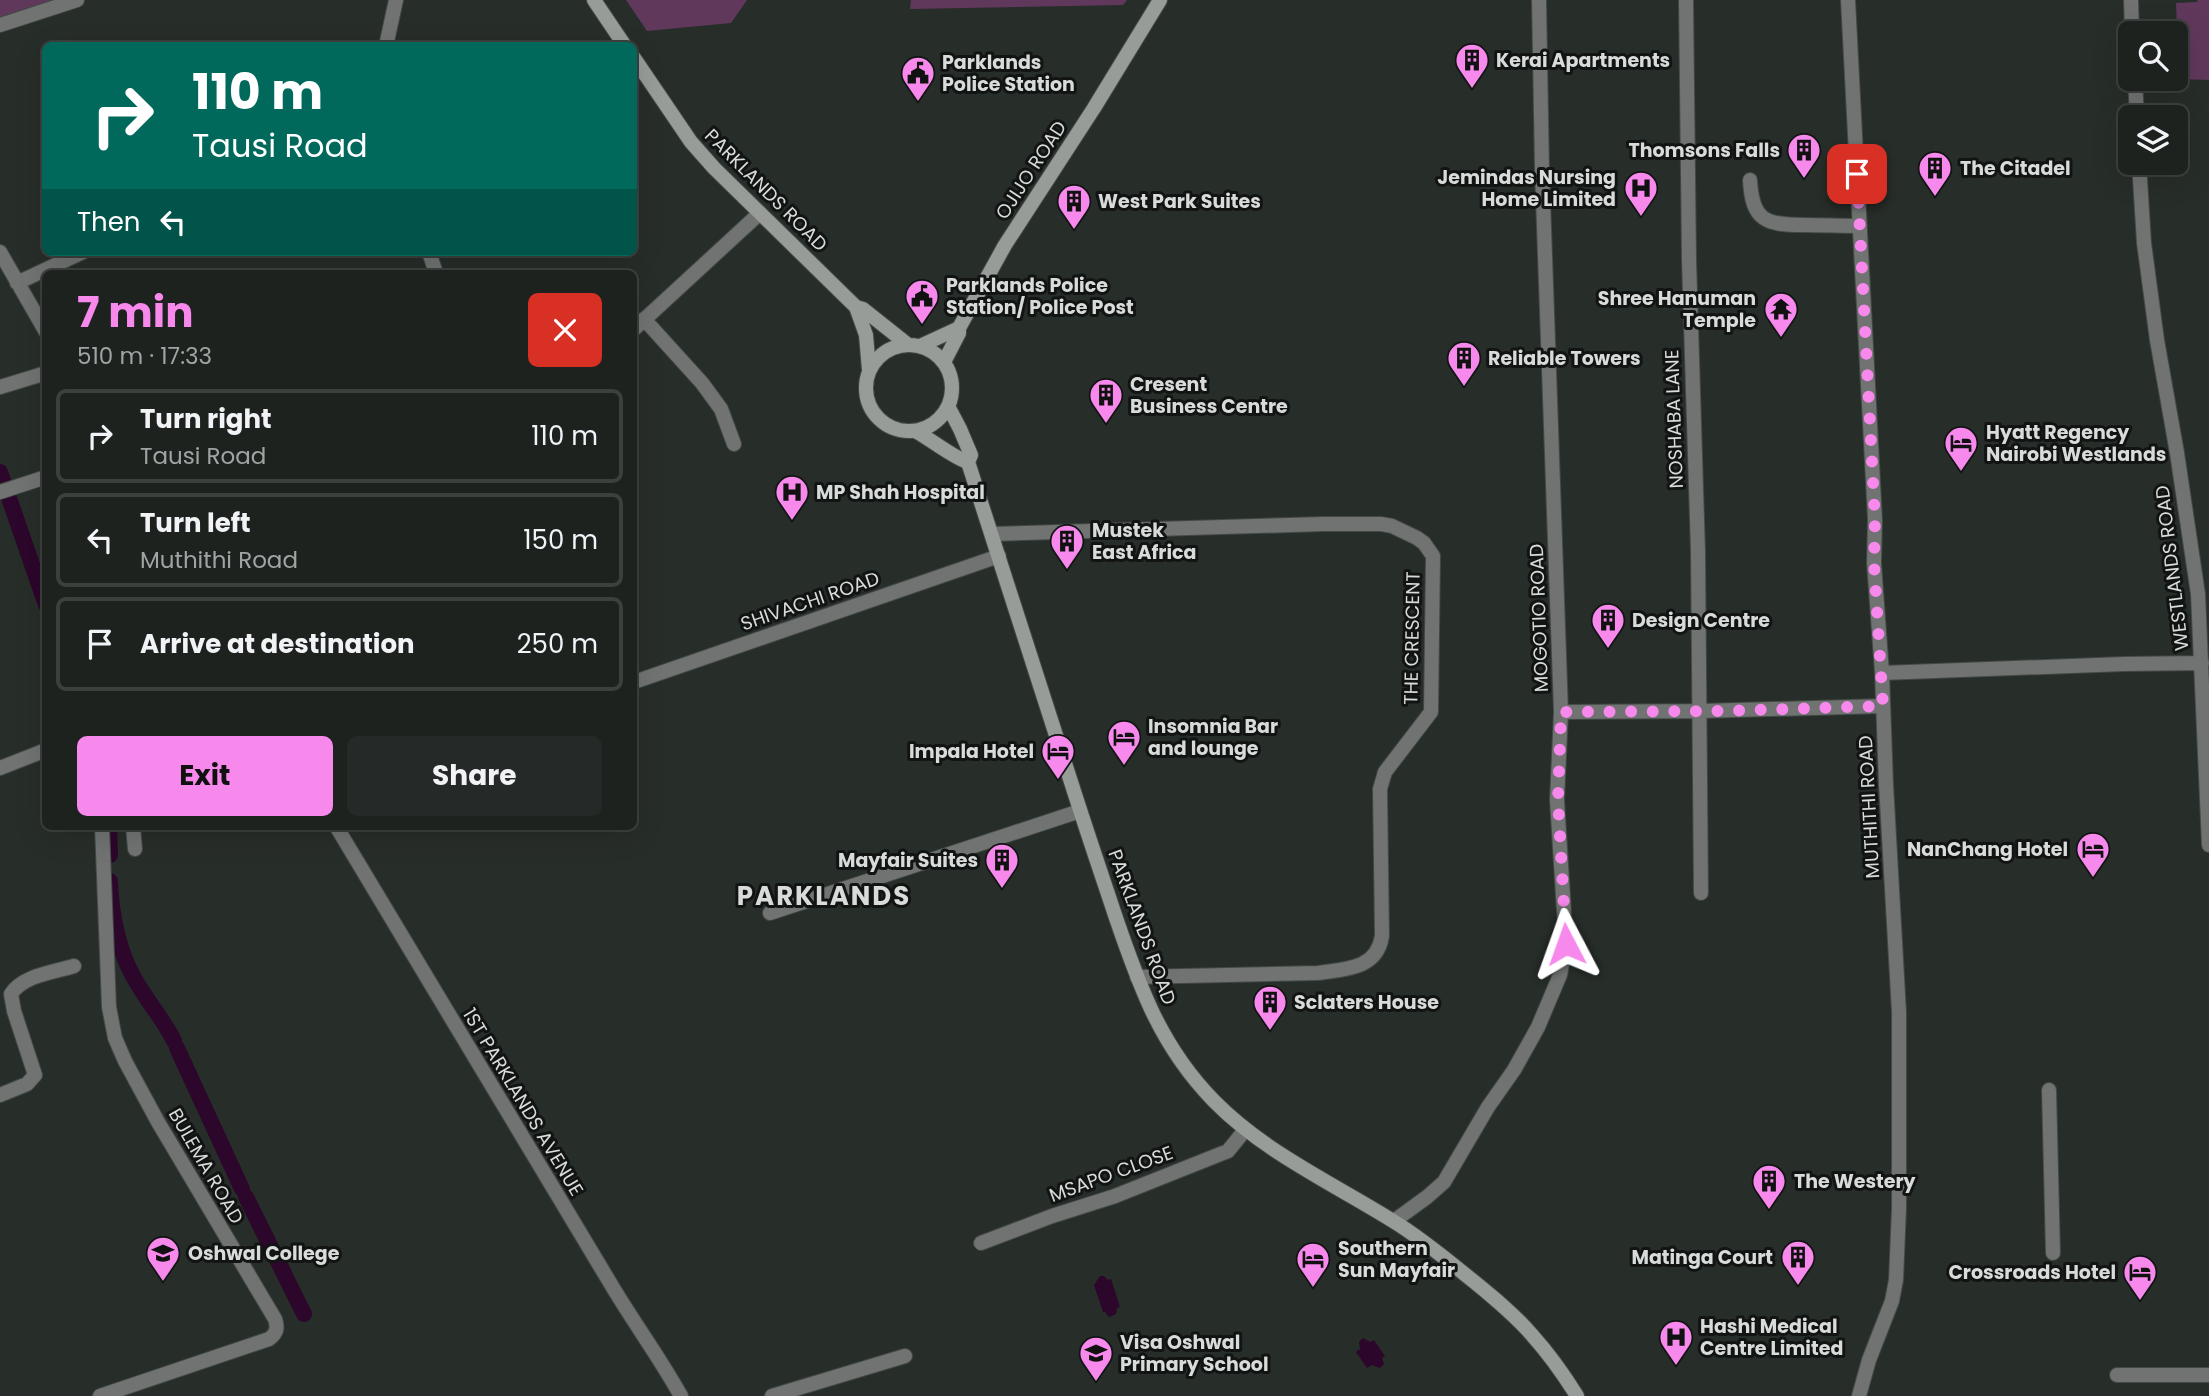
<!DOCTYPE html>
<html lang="en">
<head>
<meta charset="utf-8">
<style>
  body { margin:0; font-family:Poppins,sans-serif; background:#252a28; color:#f1f3f6; height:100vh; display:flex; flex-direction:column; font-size:26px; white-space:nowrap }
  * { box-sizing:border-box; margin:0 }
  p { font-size:23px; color:#a0a4a4 }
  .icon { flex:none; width:38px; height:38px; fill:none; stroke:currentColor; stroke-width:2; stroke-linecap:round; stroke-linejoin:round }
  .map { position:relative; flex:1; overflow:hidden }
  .drawer { position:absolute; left:42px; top:270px; width:595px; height:560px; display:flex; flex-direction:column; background:#1d221f; border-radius:10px; box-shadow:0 7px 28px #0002,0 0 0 2px #3b3f3d }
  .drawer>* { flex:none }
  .hud { position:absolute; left:42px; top:42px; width:595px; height:214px; border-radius:10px; box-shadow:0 7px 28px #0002,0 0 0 2px #3b3f3d; background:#00695c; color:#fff; overflow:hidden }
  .controls { position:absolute; left:2118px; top:21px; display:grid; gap:14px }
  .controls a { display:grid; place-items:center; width:70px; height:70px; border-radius:10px; background:#1d221f; box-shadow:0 7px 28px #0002,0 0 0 2px #3b3f3d; font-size:35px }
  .pin { position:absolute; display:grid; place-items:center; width:60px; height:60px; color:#fff; margin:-30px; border-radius:14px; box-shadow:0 4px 10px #0006 }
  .me { position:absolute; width:77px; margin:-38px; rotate:356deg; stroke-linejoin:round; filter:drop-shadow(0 0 5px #0008) }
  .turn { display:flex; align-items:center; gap:24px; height:147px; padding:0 35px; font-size:32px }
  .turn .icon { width:91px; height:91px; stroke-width:2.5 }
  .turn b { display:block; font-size:49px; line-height:60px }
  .then { display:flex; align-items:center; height:66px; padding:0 35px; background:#0003; gap:14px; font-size:26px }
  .round { display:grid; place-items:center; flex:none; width:74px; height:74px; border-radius:10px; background:#252a28 }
  .headline { display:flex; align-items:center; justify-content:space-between; height:119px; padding:0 35px }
  h1 { font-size:42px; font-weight:700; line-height:52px; color:#f788ec }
  .cta { display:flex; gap:14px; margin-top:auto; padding:14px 35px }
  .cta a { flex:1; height:80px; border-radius:10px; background:#f788ec; color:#111; font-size:28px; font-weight:700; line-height:80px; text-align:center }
  .cta a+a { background:#252a28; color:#f1f3f6 }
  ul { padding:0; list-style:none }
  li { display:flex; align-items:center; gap:21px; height:94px; margin:0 14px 10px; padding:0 21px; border:4px solid #3b3f3d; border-radius:10px }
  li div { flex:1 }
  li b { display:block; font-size:26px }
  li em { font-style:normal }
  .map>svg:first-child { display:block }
</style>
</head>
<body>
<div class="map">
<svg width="2209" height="1396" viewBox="0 0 2209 1396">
  <rect width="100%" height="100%" fill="#272d29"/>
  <!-- green -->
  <path fill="#60385c" d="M0,0H55L0,17Z
    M626,0H747L731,23L647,31Z
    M911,0H1127L1123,5L910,9Z
    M2198,0H2209V80L2179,79L2176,3L2197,2Z"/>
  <!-- water -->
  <path fill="#2d062b" d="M1100,1276H1104L1108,1280L1111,1279L1120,1307L1117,1308L1116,1314L1109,1317L1105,1312H1103L1094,1285Z
    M1363,1338L1370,1342L1374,1340L1385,1356L1382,1358L1384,1364L1380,1368L1372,1365L1367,1368L1356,1352L1360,1349L1359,1342Z"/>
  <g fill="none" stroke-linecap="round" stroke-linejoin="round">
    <!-- canal -->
    <path stroke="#2d062b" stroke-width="16" d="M0,472L46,605
      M109,826L110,855
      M110,881C111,912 118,949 133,976C145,999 163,1018 174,1041
      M177,1048L242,1189
      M246,1197L304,1314"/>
    <defs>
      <path id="minor" d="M1686,0L1689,260L1698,552L1701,893
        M1848,0L1875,520L1874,563L1882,673L1886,784L1899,1012V1208L1896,1280L1892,1301L1869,1360L1859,1396
        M2131,0L2132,33
        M0,25L77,0
        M386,46L396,0
        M2135,79L2137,117
        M2139,163L2144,243L2157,340L2177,453L2198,594L2209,845
        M1750,180C1752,221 1766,225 1804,225C1823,225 1842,226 1860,226
        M0,252L46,332
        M429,252L436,273
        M17,283L83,252
        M644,319L702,383L721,409L734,444
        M634,329L760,213
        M0,387L46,373
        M0,492L46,477
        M992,534L1324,524H1381L1392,526L1417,538L1424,543L1433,556L1431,712L1385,772L1380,789L1382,936C1377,969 1346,969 1318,973L1137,977
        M1882,673L2124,664L2202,663
        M634,682L999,556
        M1561,712L1701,711L1883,706
        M0,768L46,750
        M133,826L135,849
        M336,826L612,1286C634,1323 660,1358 681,1396
        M770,913L1080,811
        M2049,1090L2053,1253
        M0,1095L27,1084L35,1075L14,1011L11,994C23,975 55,972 74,966
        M981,1243L1052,1216L1115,1196L1228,1151L1245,1130
        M2117,1375H2209
        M100,1396L269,1339C277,1333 278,1328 275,1319L158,1122L125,1061L115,1038L109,1007L102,826
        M772,1396L905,1356"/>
      <path id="tertiary" d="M1394,1221L1427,1197L1444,1182L1488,1107L1514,1070L1538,1027L1560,975L1566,944L1557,800L1561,712L1542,170L1539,0"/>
      <path id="secondary" d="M594,0L625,46
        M634,58L691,142L714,168L856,307L863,309L907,344
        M856,307L866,335L869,370
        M866 388a43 43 0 1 1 86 0a43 43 0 1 1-86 0Z
        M920,346L959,328
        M944,362L959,333V328L1005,245L1094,108L1160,0
        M949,408L960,429L971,455L968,462C1003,570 1037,677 1072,785C1086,829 1101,873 1116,918C1140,988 1161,1047 1214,1101C1264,1152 1332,1183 1393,1221C1421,1238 1446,1259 1472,1280C1493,1297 1515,1315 1532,1335C1549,1354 1564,1375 1577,1396
        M917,432C930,439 957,460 968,462"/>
    </defs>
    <!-- minor casing -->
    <use href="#minor" stroke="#434945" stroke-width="16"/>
    <!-- tertiary casing -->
    <use href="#tertiary" stroke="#434945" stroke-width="16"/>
    <!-- secondary casing -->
    <use href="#secondary" stroke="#434945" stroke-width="16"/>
    <!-- minor -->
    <use href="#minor" stroke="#707371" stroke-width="14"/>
    <!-- tertiary -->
    <use href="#tertiary" stroke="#707371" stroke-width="14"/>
    <!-- secondary -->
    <use href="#secondary" stroke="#979c99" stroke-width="14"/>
  </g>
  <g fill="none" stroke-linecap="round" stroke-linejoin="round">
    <!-- route -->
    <path stroke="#f788ec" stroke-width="12" stroke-dasharray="0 21.6" d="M1566,944L1558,800L1561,712L1723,711L1883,706L1874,563L1875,520L1857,174"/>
  </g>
  <!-- icons -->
  <defs>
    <symbol id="building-pin" viewBox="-11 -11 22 30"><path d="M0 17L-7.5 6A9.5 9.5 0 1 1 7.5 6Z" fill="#f788ec" stroke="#121413"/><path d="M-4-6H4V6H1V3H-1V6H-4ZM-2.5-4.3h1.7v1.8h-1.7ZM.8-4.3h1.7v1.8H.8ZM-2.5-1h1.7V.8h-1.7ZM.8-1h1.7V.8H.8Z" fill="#111"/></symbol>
    <symbol id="civic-pin" viewBox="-11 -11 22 30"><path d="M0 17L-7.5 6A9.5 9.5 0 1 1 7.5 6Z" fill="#f788ec" stroke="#121413"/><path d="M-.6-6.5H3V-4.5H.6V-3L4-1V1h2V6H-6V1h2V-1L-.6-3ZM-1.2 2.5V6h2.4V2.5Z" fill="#111"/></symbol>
    <symbol id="hospital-pin" viewBox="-11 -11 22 30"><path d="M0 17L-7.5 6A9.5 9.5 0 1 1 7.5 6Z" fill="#f788ec" stroke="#121413"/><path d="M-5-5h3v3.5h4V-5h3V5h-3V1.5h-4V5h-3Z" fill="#111"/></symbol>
    <symbol id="temple-pin" viewBox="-11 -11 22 30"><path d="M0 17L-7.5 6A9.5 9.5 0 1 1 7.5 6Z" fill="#f788ec" stroke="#121413"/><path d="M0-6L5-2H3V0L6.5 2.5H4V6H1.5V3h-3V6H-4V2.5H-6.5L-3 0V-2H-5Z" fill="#111"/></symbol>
    <symbol id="hotel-pin" viewBox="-11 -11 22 30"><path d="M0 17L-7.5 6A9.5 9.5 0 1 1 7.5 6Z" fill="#f788ec" stroke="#121413"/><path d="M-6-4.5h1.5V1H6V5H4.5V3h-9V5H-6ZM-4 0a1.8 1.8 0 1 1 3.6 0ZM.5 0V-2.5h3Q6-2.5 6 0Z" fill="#111"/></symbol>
    <symbol id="university-pin" viewBox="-11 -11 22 30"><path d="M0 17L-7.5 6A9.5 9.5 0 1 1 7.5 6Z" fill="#f788ec" stroke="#121413"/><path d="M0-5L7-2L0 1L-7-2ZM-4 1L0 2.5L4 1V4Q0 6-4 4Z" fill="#111"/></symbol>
    <symbol id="school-pin" viewBox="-11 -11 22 30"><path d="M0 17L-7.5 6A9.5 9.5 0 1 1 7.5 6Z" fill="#f788ec" stroke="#121413"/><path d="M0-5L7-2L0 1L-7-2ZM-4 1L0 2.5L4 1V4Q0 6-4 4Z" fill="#111"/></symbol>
  </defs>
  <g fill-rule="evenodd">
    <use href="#building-pin" x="1453" y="41" width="38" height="52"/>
    <use href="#civic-pin" x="899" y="54" width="38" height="52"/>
    <use href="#building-pin" x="1785" y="131" width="38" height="52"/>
    <use href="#building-pin" x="1916" y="149" width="38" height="52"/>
    <use href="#hospital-pin" x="1622" y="169" width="38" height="52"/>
    <use href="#building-pin" x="1055" y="182" width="38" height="52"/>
    <use href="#civic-pin" x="903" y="277" width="38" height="52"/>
    <use href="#temple-pin" x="1762" y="290" width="38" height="52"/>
    <use href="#building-pin" x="1445" y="339" width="38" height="52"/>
    <use href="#building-pin" x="1087" y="376" width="38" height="52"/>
    <use href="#hotel-pin" x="1942" y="424" width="38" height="52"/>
    <use href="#hospital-pin" x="773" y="473" width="38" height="52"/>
    <use href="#building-pin" x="1048" y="522" width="38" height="52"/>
    <use href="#building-pin" x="1589" y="601" width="38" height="52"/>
    <use href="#hotel-pin" x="1105" y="718" width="38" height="52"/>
    <use href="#hotel-pin" x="1039" y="732" width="38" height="52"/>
    <use href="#hotel-pin" x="2074" y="830" width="38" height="52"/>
    <use href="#building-pin" x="983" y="841" width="38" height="52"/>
    <use href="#building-pin" x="1251" y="983" width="38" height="52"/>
    <use href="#building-pin" x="1750" y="1162" width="38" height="52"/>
    <use href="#university-pin" x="144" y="1234" width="38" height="52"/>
    <use href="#building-pin" x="1779" y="1238" width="38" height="52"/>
    <use href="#hotel-pin" x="1294" y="1240" width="38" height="52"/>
    <use href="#hotel-pin" x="2121" y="1253" width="38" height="52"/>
    <use href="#hospital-pin" x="1657" y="1318" width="38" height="52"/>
    <use href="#school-pin" x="1077" y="1334" width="38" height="52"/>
  </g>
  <g text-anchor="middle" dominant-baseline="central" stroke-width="6" stroke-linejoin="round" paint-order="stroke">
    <!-- poi labels -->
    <g font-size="19" font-weight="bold" fill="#d7dbd9" stroke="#121413" text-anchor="start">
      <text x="1496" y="60">Kerai Apartments</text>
      <text x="942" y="62">Parklands<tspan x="942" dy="22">Police Station</tspan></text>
      <text x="1780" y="150" text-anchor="end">Thomsons Falls</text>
      <text x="1960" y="168">The Citadel</text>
      <text x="1616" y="177" text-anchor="end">Jemindas Nursing<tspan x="1616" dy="22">Home Limited</tspan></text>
      <text x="1098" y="201">West Park Suites</text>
      <text x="946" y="285">Parklands Police<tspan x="946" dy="22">Station/ Police Post</tspan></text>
      <text x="1756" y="298" text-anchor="end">Shree Hanuman<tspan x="1756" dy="22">Temple</tspan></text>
      <text x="1488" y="358">Reliable Towers</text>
      <text x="1130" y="384">Cresent<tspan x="1130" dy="22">Business Centre</tspan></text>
      <text x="1986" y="432">Hyatt Regency<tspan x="1986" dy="22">Nairobi Westlands</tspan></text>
      <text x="816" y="492">MP Shah Hospital</text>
      <text x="1092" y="530">Mustek<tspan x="1092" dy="22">East Africa</tspan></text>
      <text x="1632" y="620">Design Centre</text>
      <text x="1148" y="726">Insomnia Bar<tspan x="1148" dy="22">and lounge</tspan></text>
      <text x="1034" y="751" text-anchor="end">Impala Hotel</text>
      <text x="2068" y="849" text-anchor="end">NanChang Hotel</text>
      <text x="978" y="860" text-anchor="end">Mayfair Suites</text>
      <text x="1294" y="1002">Sclaters House</text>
      <text x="1794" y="1181">The Westery</text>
      <text x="1338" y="1248">Southern<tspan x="1338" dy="22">Sun Mayfair</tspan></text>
      <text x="188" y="1253">Oshwal College</text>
      <text x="1773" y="1257" text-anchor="end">Matinga Court</text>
      <text x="2116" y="1272" text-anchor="end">Crossroads Hotel</text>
      <text x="1700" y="1326">Hashi Medical<tspan x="1700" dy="22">Centre Limited</tspan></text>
      <text x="1120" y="1342">Visa Oshwal<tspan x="1120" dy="22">Primary School</tspan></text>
    </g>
    <!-- street labels -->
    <g font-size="19" fill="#d7dbd9" stroke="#121413">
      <text transform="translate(1031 170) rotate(-57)">OJIJO ROAD</text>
      <text transform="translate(766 190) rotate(45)">PARKLANDS ROAD</text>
      <text transform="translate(1674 419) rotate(-92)">NOSHABA LANE</text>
      <text transform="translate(2172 568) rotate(-97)">WESTLANDS ROAD</text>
      <text transform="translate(810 601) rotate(-19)">SHIVACHI ROAD</text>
      <text transform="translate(1539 618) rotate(-92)">MOGOTIO ROAD</text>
      <text transform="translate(1412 638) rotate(-89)">THE CRESCENT</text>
      <text transform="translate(1869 807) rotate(-93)">MUTHITHI ROAD</text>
      <text transform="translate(1142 927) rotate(70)">PARKLANDS ROAD</text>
      <text transform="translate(523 1102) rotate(59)">1ST PARKLANDS AVENUE</text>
      <text transform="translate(206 1166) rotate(60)">BULEMA ROAD</text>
      <text transform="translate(1111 1174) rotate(-20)">MSAPO CLOSE</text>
    </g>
    <!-- district labels -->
    <g font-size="26" font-weight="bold" letter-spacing="2" fill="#d7dbd9" stroke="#121413">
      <text x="824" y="896">PARKLANDS</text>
    </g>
  </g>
</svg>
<div class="controls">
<a><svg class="icon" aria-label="search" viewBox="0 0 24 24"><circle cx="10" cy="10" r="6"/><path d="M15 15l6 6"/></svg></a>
<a><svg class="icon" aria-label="layers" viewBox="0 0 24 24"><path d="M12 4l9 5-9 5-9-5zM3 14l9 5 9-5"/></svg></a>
</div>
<div class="pin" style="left:1857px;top:174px;background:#d93025"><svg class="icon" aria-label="arrive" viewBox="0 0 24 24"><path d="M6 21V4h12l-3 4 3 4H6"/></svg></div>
<svg class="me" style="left:1566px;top:944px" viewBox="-20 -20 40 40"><path d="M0-17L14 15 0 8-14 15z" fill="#f788ec" stroke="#fff" stroke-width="4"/></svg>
<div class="hud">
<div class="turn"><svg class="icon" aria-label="right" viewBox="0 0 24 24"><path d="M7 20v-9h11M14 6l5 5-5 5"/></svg><div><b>110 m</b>Tausi Road</div></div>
<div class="then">Then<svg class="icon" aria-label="left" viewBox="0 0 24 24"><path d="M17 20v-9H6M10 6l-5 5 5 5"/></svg></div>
</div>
<section class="drawer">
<div class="headline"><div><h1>7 min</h1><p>510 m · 17:33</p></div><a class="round" style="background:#d93025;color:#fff"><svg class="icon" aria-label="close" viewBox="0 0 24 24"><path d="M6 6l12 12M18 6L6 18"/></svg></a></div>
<ul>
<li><svg class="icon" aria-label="right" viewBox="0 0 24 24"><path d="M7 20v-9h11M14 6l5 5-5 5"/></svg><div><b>Turn right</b><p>Tausi Road</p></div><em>110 m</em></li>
<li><svg class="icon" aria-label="left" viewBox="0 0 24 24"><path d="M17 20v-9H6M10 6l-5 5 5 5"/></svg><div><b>Turn left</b><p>Muthithi Road</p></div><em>150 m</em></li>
<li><svg class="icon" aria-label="arrive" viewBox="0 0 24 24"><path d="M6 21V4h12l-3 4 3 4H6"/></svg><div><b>Arrive at destination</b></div><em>250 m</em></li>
</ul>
<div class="cta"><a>Exit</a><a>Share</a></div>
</section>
</div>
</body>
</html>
